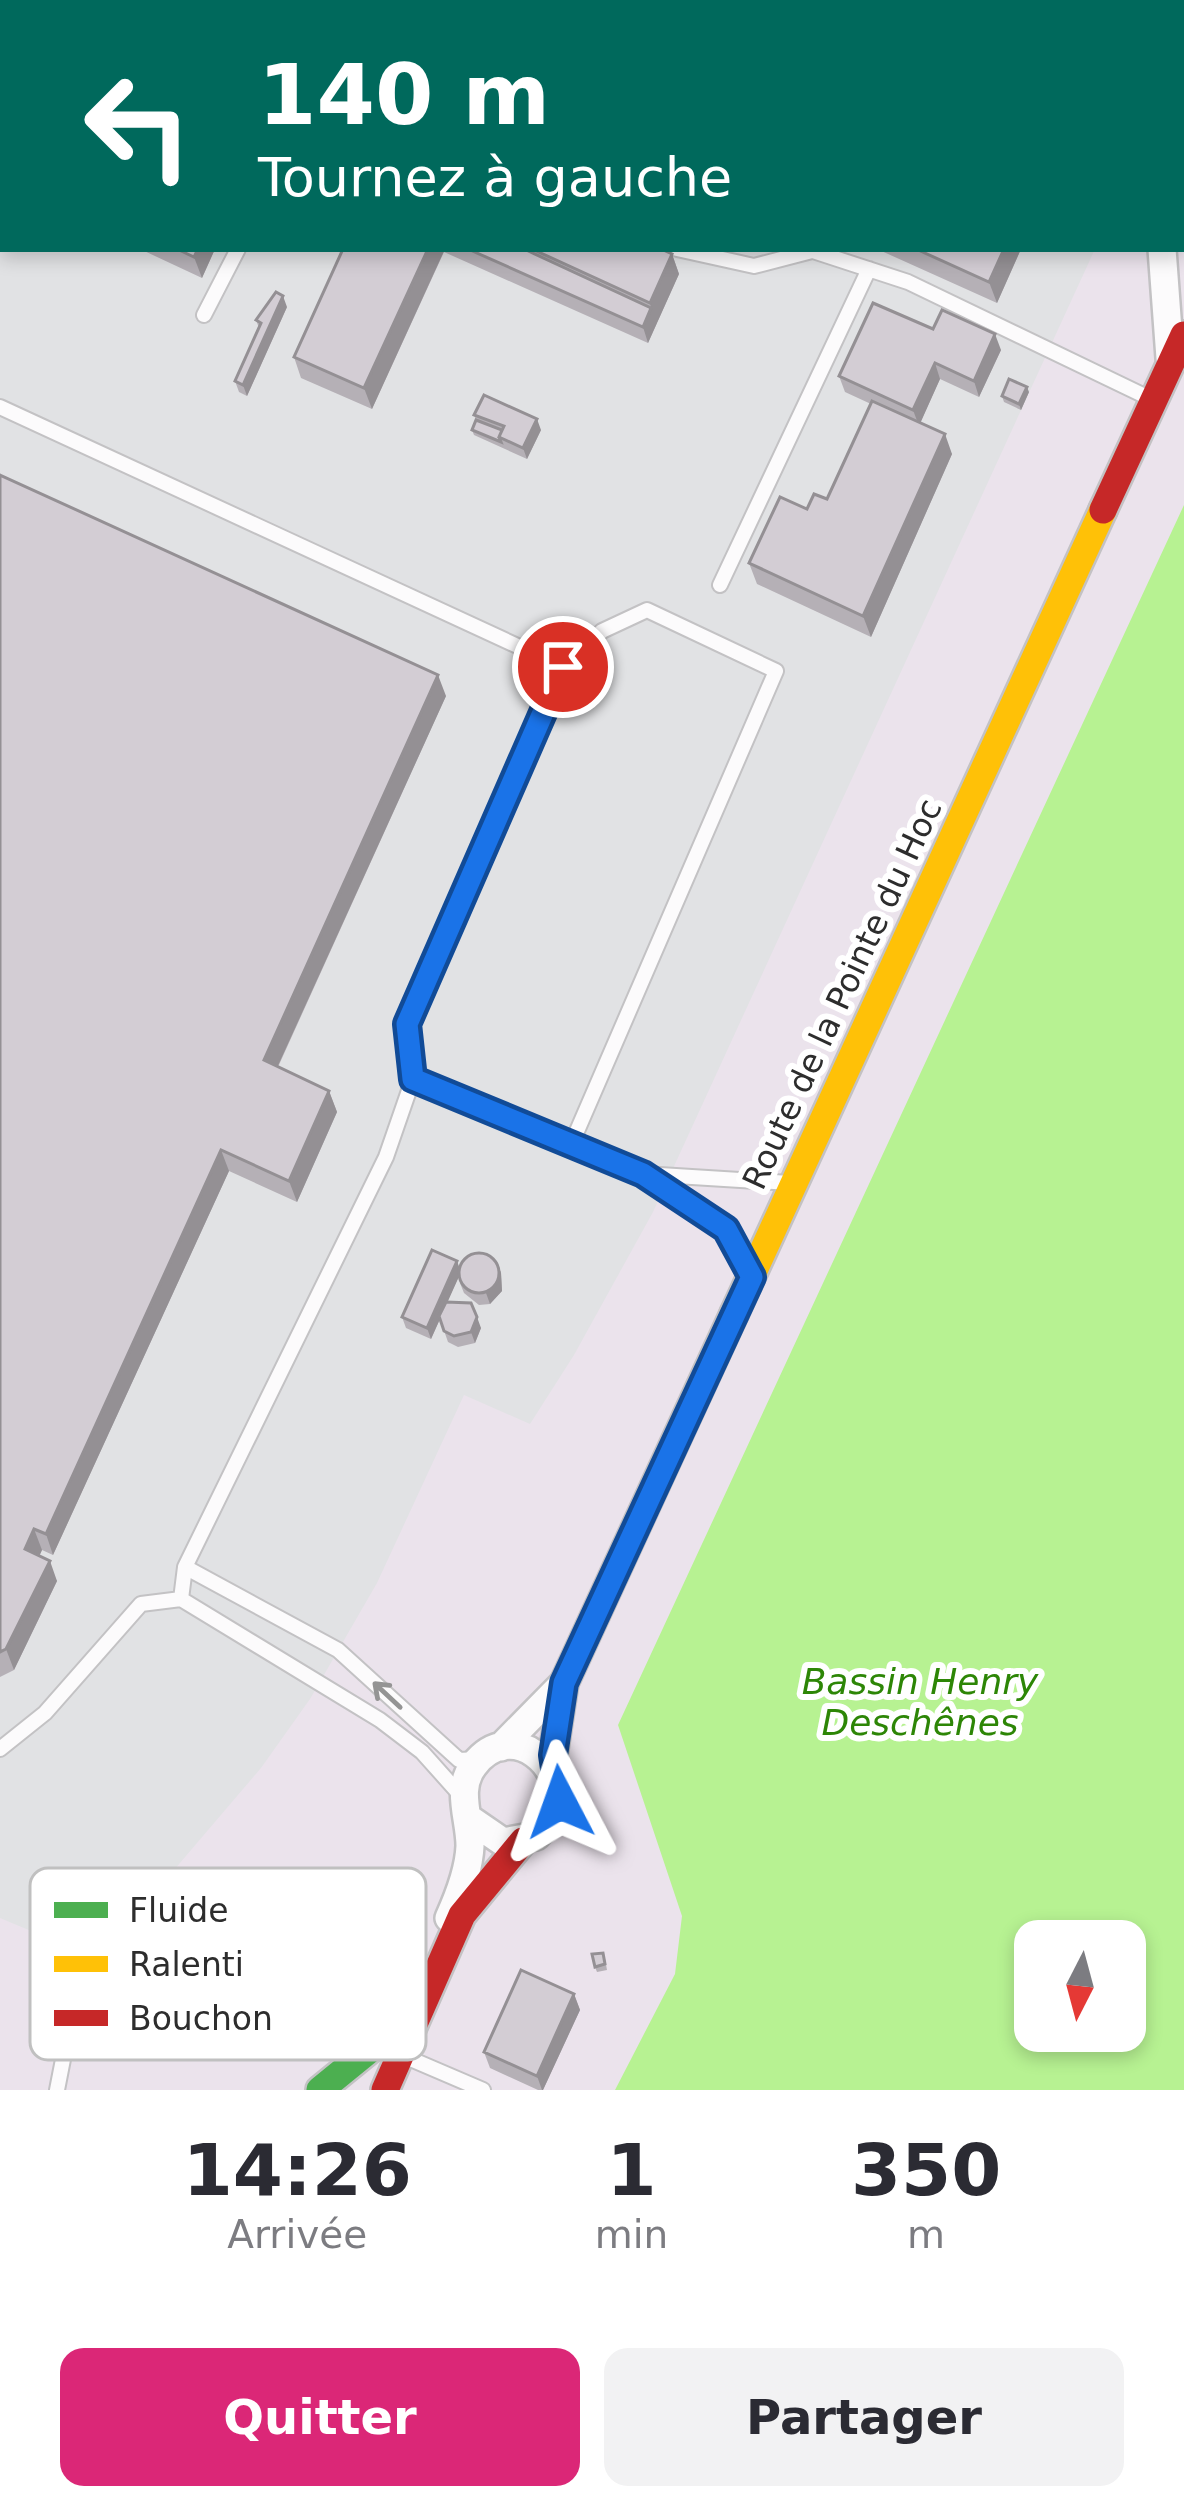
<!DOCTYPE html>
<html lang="fr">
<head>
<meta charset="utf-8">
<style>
  body { margin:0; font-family:"DejaVu Sans",sans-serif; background:#f2f2f3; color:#2b2b33; height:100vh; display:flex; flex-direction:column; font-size:45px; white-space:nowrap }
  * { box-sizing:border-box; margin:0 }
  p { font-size:39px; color:#7c7c81 }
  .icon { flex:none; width:66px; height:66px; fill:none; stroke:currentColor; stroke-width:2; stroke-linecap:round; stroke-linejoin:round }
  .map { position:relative; height:2090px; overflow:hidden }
  .side { display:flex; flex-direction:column; background:#fff; flex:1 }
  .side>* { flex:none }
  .guide { position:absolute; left:0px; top:0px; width:1185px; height:252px; box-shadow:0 6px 18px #0003; background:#00695c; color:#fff; overflow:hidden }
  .needle { width:78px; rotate:186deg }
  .controls { position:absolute; left:1014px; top:1920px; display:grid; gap:24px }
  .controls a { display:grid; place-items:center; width:132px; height:132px; border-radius:24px; background:#fff; box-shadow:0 6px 18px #0003; font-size:60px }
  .pin { position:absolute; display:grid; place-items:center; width:102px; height:102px; color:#fff; margin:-51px; border:6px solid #fff; border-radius:50%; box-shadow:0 3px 12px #0007 }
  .me { position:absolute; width:132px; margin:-66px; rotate:356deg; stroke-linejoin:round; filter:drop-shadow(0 0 9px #0008) }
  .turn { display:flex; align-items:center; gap:42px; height:252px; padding:0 60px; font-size:54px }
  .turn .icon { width:156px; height:156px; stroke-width:2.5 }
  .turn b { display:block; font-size:84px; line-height:102px }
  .eta { display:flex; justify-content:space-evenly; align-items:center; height:204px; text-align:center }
  .eta b { font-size:72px; font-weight:600; line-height:84px }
  .action { display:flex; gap:24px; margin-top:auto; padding:24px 60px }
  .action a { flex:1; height:138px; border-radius:24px; background:#db2777; color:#fff; font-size:48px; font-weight:600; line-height:138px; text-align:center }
  .action a+a { background:#f2f2f3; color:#2b2b33 }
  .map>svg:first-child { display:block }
</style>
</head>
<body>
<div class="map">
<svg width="1184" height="2090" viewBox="0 0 1184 2090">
  <rect width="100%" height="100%" fill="#ebe3ec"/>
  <!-- industrial -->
  <path fill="#e1e2e4" d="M430,0H1184V56L1182,60V3Z
    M0,21L3,249H1095L653,1212L574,1355L530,1424L464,1395L377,1583L310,1699L261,1768L98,1959L0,1918Z"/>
  <!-- water -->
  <path fill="#b7f292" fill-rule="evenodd" d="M1184,505V2090H615L675,1974L682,1916L618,1725ZM1035,1941H1125V2031H1035Z"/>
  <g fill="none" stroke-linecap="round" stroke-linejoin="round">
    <defs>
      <path id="lane" d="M677,249L754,266L812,251
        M807,249L908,282L1149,398
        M204,315L238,249
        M0,407L563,667L407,1024L413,1079L386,1157L185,1567L181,1599L141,1604L45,1713L0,1749
        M720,585L869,269
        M563,667L602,631L647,610L776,671L571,1145
        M413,1079L643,1174L726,1229L746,1267
        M644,1174L790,1183
        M185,1567L338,1650L459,1760L479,1759
        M181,1599L380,1720L422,1752L464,1799
        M406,2057L483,2090
        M57,2090L66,2044L92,1995"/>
      <path id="street" d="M1182,185L1184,184
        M1162,249L1170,358
        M501,1747L564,1683
        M449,1918C459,1896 469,1870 470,1846C470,1818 455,1789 474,1765C511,1717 571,1766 555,1816L536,1836L503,1842L471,1820"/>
      <path id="fast" d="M320,2090L385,2037"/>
      <path id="slow" d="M734,1314L1103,510"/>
      <path id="jam" d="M1103,510L1184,335
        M556,1775L553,1755L564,1683L734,1314
        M385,2090L462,1915L523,1841"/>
    </defs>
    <!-- lane casing -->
    <use href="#lane" stroke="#c3c2c4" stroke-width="18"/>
    <!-- street casing -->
    <use href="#street" stroke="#c3c2c4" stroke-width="32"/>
    <!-- fast casing -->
    <use href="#fast" stroke="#c3c2c4" stroke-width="32"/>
    <!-- slow casing -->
    <use href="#slow" stroke="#c3c2c4" stroke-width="32"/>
    <!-- jam casing -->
    <use href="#jam" stroke="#c3c2c4" stroke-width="32"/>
    <!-- lane -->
    <use href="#lane" stroke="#fcfbfc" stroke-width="14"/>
    <!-- street -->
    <use href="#street" stroke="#fcfbfc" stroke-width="27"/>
    <!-- fast -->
    <use href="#fast" stroke="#4caf50" stroke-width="27"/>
    <!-- slow -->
    <use href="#slow" stroke="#ffc107" stroke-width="27"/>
    <!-- jam -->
    <use href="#jam" stroke="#c62828" stroke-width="27"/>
  </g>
  <!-- wall -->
  <path fill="#b5b0b6" d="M3,109V186L0,185V115Z
    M140,249H215L202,278Z
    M343,249H661L672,254L679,274L648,343L444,252L372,409L301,378L294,357Z
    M877,249H1021L997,303Z
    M287,307L247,396L239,392L235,381L259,328L256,320Z
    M933,329L1001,350L979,397L940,379L920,423L952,454L871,637L757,584L749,563L807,509L827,499L871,404L845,392L839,376Z
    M1029,392L1021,410L1004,402L1002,396Z
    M474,415L541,430L527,459L474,435L472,430L476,420Z
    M0,475L446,696L278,1067L329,1091L337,1112L297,1202L229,1171L53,1555L42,1550L39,1556L57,1581L14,1670L0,1677Z
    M457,1261L459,1269L497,1262L501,1273L502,1291L490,1304L479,1305L464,1293L460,1283V1274L447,1302L481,1328L475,1343L458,1347L448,1342L440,1319L431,1339L406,1328L402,1317Z
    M605,1959L607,1970L597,1972L595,1967Z
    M574,1994L580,2010L543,2090H538L490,2068L484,2052Z"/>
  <!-- shaded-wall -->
  <path fill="#949094" d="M1174,0H1184V16L1182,21V3H1173Z
    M198,249H215L202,278L194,257Z
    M428,249H443L444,251L372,409L364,388Z
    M1004,249H1021L997,303L989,282Z
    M672,254L679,274L648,343L643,327L651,308L650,303Z
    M283,296L287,307L247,396L243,385Z
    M995,334L1001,350L979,397L974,381Z
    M935,363L940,379L919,426L913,410Z
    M1027,387L1029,392L1021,410L1019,404Z
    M537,419L541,430L527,459L523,448Z
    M945,434L952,454L871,637L863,616Z
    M438,675L446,696L271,1081L264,1060Z
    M329,1091L337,1112L297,1202L289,1181Z
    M221,1150L229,1171L53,1555L46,1534Z
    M457,1261L461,1272L431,1339L427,1328Z
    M497,1262L501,1273L502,1291L490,1304L486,1293Z
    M477,1317L481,1328L475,1343L471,1332Z
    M34,1529L42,1550L33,1570L25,1549Z
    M50,1561L57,1581L14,1670L6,1649Z
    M574,1994L580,2010L543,2090H542L537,2076Z"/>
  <!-- building -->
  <path fill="#d3cdd4" stroke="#949094" stroke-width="3" d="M739,0H788L794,3H738Z
    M1014,0H1174L1173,3H1012Z
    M3,109V169L0,167V115Z
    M177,249H198L194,257Z
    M343,249H428L364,388L294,357Z
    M468,249H524L651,308L643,327Z
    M532,249H661L672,254L650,303Z
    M916,249H1004L989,282Z
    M276,292L283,296L243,385L235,381L261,323L256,320Z
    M873,303L933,329L942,310L995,334L974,381L935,363L913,410L839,376Z
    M1009,379L1027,387L1019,404L1002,396Z
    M484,395L537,419L523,448L499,437L504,426L474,415Z
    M872,401L945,434L863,616L749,563L780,497L807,509L814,494L827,499Z
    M476,420L502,430L499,437L501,442L472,430Z
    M0,475L438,675L264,1060L329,1091L289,1181L221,1150L46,1534L34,1529L25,1549L50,1561L6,1649L0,1652Z
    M432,1250L457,1261L427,1328L402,1317Z
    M459 1273a20 20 0 1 1 40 0a20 20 0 1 1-40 0Z
    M446,1302L471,1303L477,1317L471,1332L454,1336L444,1331L439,1316Z
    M603,1953L605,1964L595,1967L592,1954Z
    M521,1970L574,1994L537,2076L484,2052Z"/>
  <!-- one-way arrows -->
  <defs><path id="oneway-shaft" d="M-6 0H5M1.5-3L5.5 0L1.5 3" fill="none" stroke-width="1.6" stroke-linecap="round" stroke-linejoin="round" transform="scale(3)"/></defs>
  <use stroke="#949494" href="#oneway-shaft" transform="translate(387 1695) rotate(-137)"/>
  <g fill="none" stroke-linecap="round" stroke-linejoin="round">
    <defs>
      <path id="route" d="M560,1802L553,1755L564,1683L752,1277L726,1229L643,1174L413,1079L407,1024L563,667"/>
    </defs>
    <!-- route casing -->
    <use href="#route" stroke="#114b97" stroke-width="30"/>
    <!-- route -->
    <use href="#route" stroke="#1a73e8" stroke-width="21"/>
  </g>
  <g text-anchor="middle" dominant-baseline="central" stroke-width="12" stroke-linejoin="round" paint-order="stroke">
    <!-- street labels -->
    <g font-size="33" fill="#2d2d2d" stroke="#fff">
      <text transform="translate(842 994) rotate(-65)">Route de la Pointe du Hoc</text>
    </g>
    <!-- water labels -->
    <g font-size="36" font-style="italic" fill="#2d8606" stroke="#fff">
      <text x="920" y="1681">Bassin Henry<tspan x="920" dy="41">Deschênes</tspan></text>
    </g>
  </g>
  <!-- legend -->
  <rect x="30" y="1868" width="396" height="192" rx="18" fill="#fff" stroke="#c0c0c0" stroke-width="3"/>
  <rect x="54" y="1902" width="54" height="16" fill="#4caf50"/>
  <rect x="54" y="1956" width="54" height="16" fill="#ffc107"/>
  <rect x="54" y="2010" width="54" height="16" fill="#c62828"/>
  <g font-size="33" fill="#2d2d2d">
    <text x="129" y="1922">Fluide</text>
    <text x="129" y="1976">Ralenti</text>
    <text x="129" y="2030">Bouchon</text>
  </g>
</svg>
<div class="controls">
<a><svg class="needle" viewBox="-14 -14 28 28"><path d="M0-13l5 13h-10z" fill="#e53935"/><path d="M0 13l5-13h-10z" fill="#7c7c81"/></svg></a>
</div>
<div class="pin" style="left:563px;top:667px;background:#d93025"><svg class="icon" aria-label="arrive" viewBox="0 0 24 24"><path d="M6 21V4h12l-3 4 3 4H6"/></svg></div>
<svg class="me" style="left:560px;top:1802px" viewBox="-20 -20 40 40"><path d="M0-17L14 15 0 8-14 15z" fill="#1a73e8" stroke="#fff" stroke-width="4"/></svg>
<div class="guide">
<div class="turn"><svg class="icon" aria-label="left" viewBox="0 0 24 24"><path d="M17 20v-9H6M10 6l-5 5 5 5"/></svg><div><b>140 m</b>Tournez à gauche</div></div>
</div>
</div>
<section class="side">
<div class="eta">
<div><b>14:26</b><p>Arrivée</p></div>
<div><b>1</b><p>min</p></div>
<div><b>350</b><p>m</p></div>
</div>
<div class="action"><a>Quitter</a><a>Partager</a></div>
</section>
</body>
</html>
